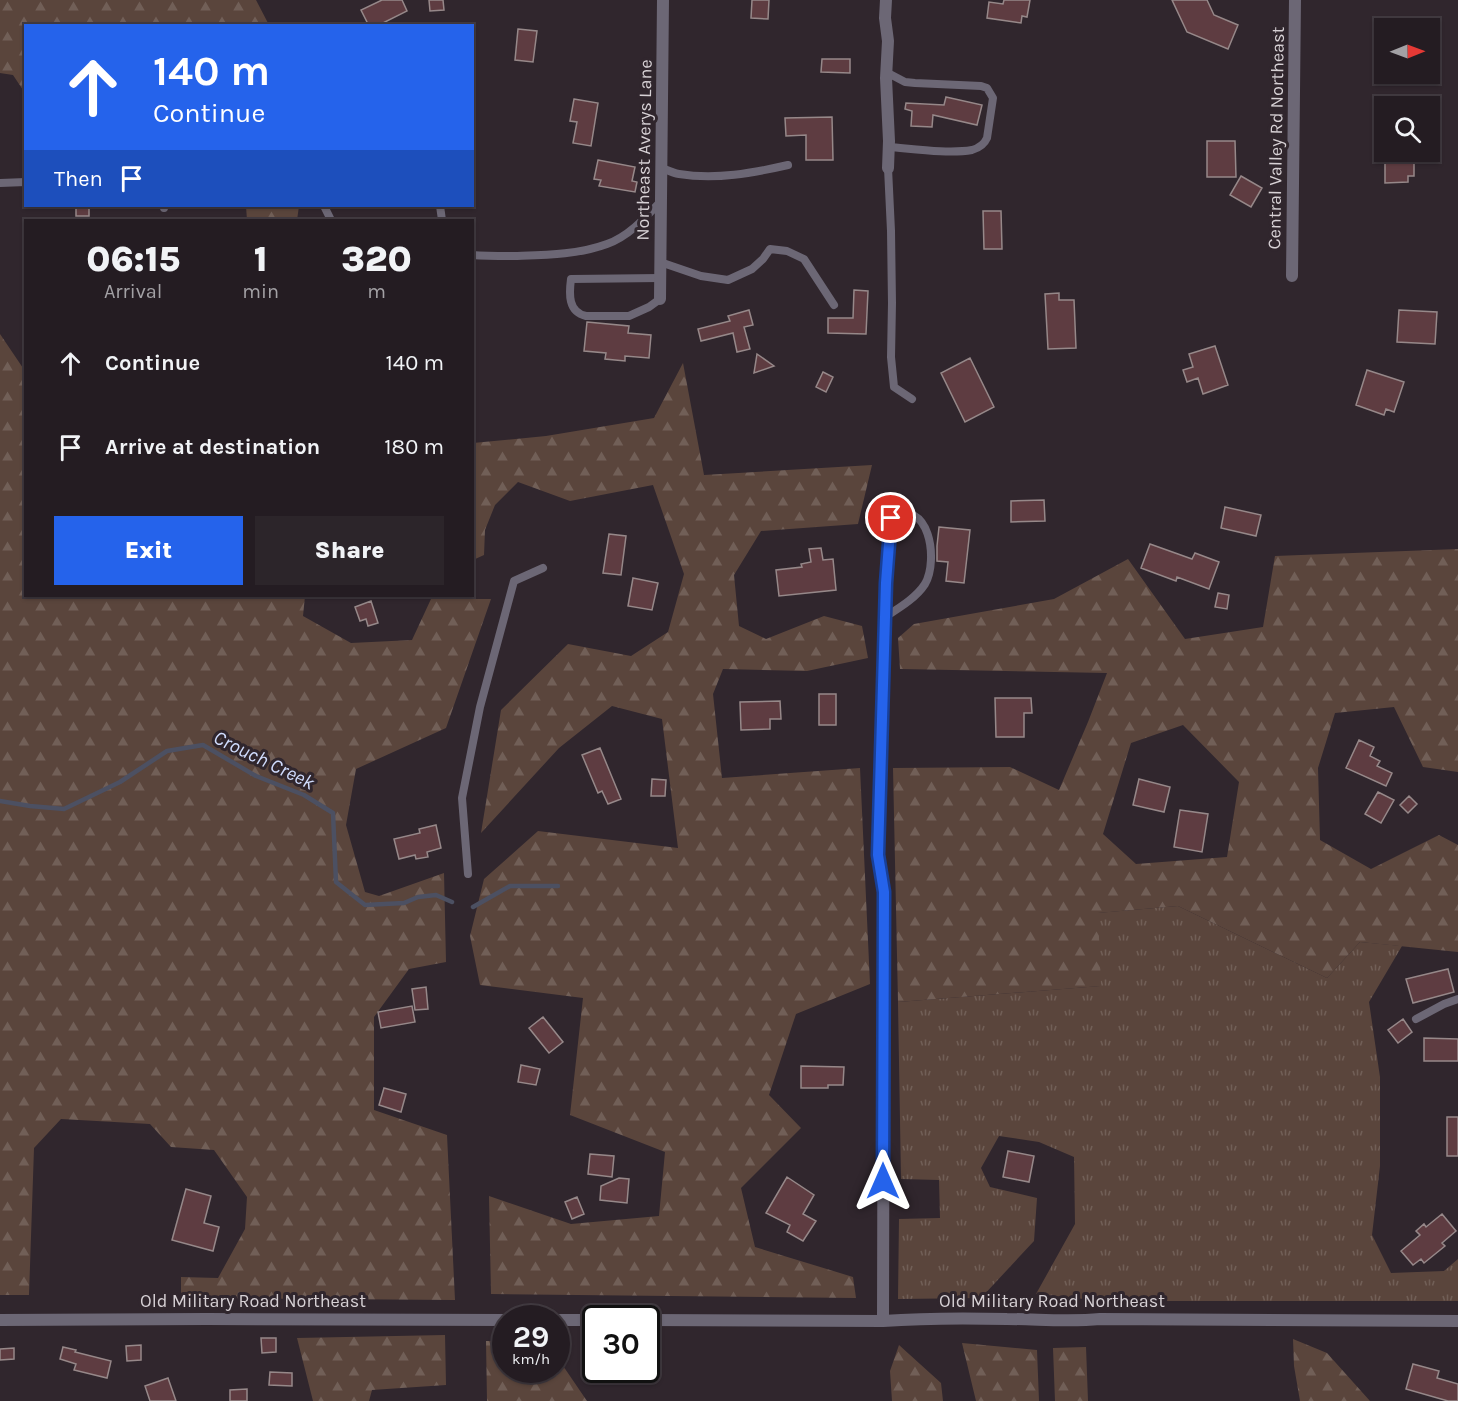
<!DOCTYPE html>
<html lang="en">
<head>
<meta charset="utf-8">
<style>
  body { margin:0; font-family:Karla,sans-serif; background:#2c252a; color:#f1f3f6; height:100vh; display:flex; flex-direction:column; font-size:22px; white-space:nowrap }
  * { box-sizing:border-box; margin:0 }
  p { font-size:20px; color:#a3a1a5 }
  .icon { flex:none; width:33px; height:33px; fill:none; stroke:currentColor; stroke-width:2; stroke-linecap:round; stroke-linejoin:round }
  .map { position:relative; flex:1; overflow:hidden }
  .drawer { position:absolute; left:24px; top:219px; width:450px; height:378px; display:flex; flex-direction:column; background:#241c22; border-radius:0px; box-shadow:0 2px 4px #0004,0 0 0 2px #413a40 }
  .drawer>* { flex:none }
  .top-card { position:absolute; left:24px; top:24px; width:450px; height:183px; border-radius:0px; box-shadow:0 2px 4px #0004,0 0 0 2px #413a40; background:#2563eb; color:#fff; overflow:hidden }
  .needle { width:39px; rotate:89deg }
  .fabs { position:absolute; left:1374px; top:18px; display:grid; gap:12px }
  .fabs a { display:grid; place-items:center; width:66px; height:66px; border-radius:0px; background:#241c22; box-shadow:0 2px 4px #0004,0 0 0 2px #413a40; font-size:30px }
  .speed { position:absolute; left:492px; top:1305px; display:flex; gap:12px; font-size:30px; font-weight:700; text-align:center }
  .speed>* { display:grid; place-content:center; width:78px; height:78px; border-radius:50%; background:#241c22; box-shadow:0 2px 4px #0004,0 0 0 2px #413a40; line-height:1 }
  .speed small { font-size:15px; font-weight:400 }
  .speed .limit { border:3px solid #111; border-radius:9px; background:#fff; color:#111 }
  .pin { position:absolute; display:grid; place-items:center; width:51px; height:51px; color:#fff; margin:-26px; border:3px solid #fff; border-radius:50%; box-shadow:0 2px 6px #0007 }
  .me { position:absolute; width:66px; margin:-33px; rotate:0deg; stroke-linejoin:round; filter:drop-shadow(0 0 4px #0008) }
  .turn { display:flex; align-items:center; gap:21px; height:126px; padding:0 30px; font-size:27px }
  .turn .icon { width:78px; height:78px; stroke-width:2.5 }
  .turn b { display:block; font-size:42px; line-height:51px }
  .then { display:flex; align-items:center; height:57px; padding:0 30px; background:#0003; gap:12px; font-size:22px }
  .eta { display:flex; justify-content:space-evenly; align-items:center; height:102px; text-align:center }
  .eta b { font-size:36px; font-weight:800; line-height:42px }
  .primary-button { display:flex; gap:12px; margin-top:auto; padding:12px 30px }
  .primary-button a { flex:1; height:69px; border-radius:0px; background:#2563eb; color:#fff; font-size:24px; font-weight:800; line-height:69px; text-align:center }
  .primary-button a+a { background:#2c252a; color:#f1f3f6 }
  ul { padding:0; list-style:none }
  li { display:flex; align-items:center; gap:18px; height:84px; padding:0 30px }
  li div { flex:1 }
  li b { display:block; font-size:22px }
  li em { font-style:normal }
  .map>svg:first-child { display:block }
</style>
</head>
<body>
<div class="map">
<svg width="1458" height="1401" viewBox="0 0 1458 1401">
  <defs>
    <pattern id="grass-tufts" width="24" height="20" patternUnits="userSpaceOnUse" patternTransform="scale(1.5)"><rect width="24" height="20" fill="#5a453c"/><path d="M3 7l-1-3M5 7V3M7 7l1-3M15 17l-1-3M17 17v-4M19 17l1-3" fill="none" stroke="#715f57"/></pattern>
    <pattern id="forest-firs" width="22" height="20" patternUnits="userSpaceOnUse" patternTransform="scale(1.5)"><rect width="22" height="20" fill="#5a453c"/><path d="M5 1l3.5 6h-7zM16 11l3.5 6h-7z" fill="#715f57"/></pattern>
  </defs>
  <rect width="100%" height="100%" fill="#30262d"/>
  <!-- grass -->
  <path fill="url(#grass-tufts)" d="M1178,906L1327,978L1360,942L1402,946L1369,1002L1380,1077V1166L1372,1235L1391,1273L1444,1271L1458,1259V1301H1103L1036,1294L1075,1224L1074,1157L1039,1142L999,1136L981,1168L990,1187L1037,1198L1034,1241L981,1298L898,1299L899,1219L940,1218L939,1180L901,1179L898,1002L1100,986L1097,913Z"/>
  <!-- forest -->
  <path fill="url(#forest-firs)" fill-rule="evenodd" d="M0,0H256L269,25L26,26L25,93L13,75L0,73Z
    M246,206H299L297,220H247Z
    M0,334L25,371L26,596H305L303,616L351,643L412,640L431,599H491L446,728L356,769L346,825L365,892L379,896L444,873L446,962L409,969L374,1017V1110L447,1135L455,1300L181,1298V1277L218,1278L245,1229L247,1197L214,1150L171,1147L150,1124L61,1119L34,1148L29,1295H0Z
    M683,363L704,475L872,465L858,524L761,531L734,575L739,626L766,639L824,616L862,626L868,658L807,671L723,669L713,694L722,778L860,768L870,984L796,1014L769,1095L801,1128L741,1188L755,1247L853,1277L856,1298L491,1294L489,1196L571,1224L659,1216L665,1152L570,1115L583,998L480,985L470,936L484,879L538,831L678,848L662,719L612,706L559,748L481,833L501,710L568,644L631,656L668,632L684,574L653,485L570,501L518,482L495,505L485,530L484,555L473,560V443L546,436L654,418Z
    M1458,549V772L1423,767L1394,707L1335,713L1318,768L1320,840L1371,869L1439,835L1458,845V952L1360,942L1327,978L1178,906L1098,913L1101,986L898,1002L893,768L1010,767L1059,790L1088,722L1107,673L900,669L898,638L914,624L1054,599L1128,559L1185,639L1263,627L1275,556ZM1183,725L1239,782L1227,857L1136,864L1103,834L1131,743Z
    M445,1335L446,1385L372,1390L369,1401H313L297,1338Z
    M1293,1339L1327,1353L1370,1401H1300L1294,1366Z
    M486,1341H505L506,1370H556L557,1357L587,1401H487Z
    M962,1343L1037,1350L1039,1401H976Z
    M899,1345L941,1383L943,1401H892L890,1371Z
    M1086,1347L1088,1401H1055L1053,1348Z"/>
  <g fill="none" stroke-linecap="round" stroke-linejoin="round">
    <!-- stream -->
    <path stroke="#4c5062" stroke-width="4.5" d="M0,801L30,806L64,809L120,782L167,751L203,745L256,776L304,795L333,813L336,882L365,905L404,903L418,897L436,895L452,902
      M473,907L510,886H558"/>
  </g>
  <!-- building -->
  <path fill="#5e3c41" stroke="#968889" stroke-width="1.5" d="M382,0H402L407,11L377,26H369L361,10Z
    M429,0H443L444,10L430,11Z
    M752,0H769L768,19L751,18Z
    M1004,0H1030L1027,17L1022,16L1021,23L987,18L989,2L1003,4Z
    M1172,0H1207L1214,15L1238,25L1228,49L1187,32Z
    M518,29L537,31L533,62L515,60Z
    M822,59H850V73L821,72Z
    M946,97L982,105L977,125L933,115L932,127L911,126L912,111L905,109L906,103L944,105Z
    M574,99L598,103L591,146L573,143L577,122L570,121Z
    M832,117L833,160H806V135L786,136L785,118Z
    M1207,141H1235L1236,177H1207Z
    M1385,152H1414V176H1408V182L1385,183Z
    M598,160L635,167L632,181L637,182L635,192L599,186L601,180L594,179Z
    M1241,176L1262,188L1251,207L1230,195Z
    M76,206H89V216H76Z
    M983,211H1001L1002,249H984Z
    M854,290L868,291L866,334L828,333V318H853Z
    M1059,293V300H1074L1076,348L1048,349L1045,294Z
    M749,310L753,325L744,327L750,349L737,352L733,333L701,341L698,329L730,321L728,316Z
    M1399,310L1437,312L1435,344L1397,342Z
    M587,322L629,326L628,333L651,335L649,358L625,356V361L605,359L606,353L584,351Z
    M1215,346L1228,385L1203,394L1198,378L1187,382L1183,370L1193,367L1189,354Z
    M757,354L774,366L754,373Z
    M970,358L994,407L965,422L941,373Z
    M1367,370L1404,382L1394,412L1386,409L1384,415L1356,405Z
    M823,372L833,377L826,392L816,387Z
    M1044,500L1045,521L1011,522V501Z
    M1225,507L1261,515L1256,536L1221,528Z
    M939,527L970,530L964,583L946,581L948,562L937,561V546Z
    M609,534L626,536L621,575L603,573Z
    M1150,544L1192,559L1195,553L1219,562L1209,589L1177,577L1176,581L1141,568Z
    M821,548L823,560L833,559L836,590L779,596L776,570L802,567L801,564L811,562L809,549Z
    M633,578L658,583L652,610L628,606Z
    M1218,593L1229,595L1227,609L1215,607Z
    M371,601L378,623L368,626L366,619L360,621L355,607Z
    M819,694H836V725H819Z
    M995,698H1031L1032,713H1024V737H996Z
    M780,701L781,719H770V729L741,730L740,702Z
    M1359,740L1374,747L1370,756L1380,761L1377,766L1392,773L1386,786L1346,768Z
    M600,748L621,799L608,804L602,791L598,793L582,755Z
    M652,779L666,780L665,796H651Z
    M1139,779L1170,787L1164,812L1133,805Z
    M1378,792L1394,800L1381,823L1365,814Z
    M1409,796L1417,804L1408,813L1400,805Z
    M1180,810L1208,814L1202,852L1174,847Z
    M436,825L441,848L427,852L428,857L416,859L415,855L399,859L394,839L420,833L419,829Z
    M1448,969L1454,992L1413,1003L1406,979Z
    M426,987L428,1009L415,1010L412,989Z
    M412,1006L415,1022L381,1028L378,1012Z
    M543,1017L563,1042L549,1053L529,1028Z
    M1403,1019L1412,1032L1398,1043L1388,1030Z
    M1424,1038L1458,1039V1061H1424Z
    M521,1065L540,1069L536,1085L518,1082Z
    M801,1066L844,1067L843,1085H828V1088H801Z
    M384,1088L406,1094L401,1112L379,1105Z
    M1447,1117H1458V1156H1447Z
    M1008,1151L1034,1156L1029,1182L1003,1177Z
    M590,1154L614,1156L612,1177L588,1174Z
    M787,1177L814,1195L803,1214L816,1221L803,1241L787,1232L790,1225L766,1213Z
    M619,1178L629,1179L627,1203L600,1200L601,1186Z
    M186,1189L211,1196L204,1223L219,1227L213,1251L172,1240Z
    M577,1197L584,1214L572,1219L565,1202Z
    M1442,1214L1456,1231L1442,1243L1445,1246L1424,1263L1421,1259L1413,1265L1401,1251L1420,1235L1416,1231L1424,1224L1426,1227Z
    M261,1338H276V1352L262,1353Z
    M141,1345V1360L127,1361L126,1346Z
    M63,1347L76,1350L75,1352L111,1361L107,1378L74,1370L76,1364L60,1359Z
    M14,1348V1359L0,1360V1349Z
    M1413,1364L1439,1371L1437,1378L1458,1384V1401H1448L1406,1389Z
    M270,1372L292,1373V1386L269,1385Z
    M168,1378L176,1401H150L145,1386Z
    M247,1389V1401H230V1390Z"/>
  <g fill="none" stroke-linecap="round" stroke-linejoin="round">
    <!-- service -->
    <path stroke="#6c6775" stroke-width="8" d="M886,72L905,82L915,83L981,86L987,88L993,98L987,138C984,145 979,148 972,150C949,154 914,149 889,147
      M662,168C667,170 673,173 679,174C716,180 753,173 788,165
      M888,168L891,231L892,303L891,357L894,387L912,399
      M0,183L26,182
      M164,206V208
      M325,206V208L331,220
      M440,206L442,220
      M472,255C486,256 500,256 514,256C545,255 577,255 607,244C629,236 645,218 661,201
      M660,262L701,276L728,280L752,269L763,259L770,249L787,251L804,259L834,305
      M660,299L649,307L629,316H586C568,312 569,294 571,279L660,278
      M468,874L462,798L480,707L514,581L543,568
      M884,892L878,855L885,624L887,554L891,518C929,496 939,560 925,584C916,598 899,608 885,617
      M1416,1019L1444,1004L1458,999"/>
    <!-- minor -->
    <path stroke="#6c6775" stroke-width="12" d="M886,0L885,18L888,41L886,78L889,141L888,168
      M1292,276L1295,0
      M660,299L663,0
      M0,1320L207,1319L506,1320
      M556,1320H596
      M646,1320L883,1321C924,1318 966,1318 1007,1319C1038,1319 1069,1322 1100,1319L1458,1321
      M883,1321L884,892"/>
  </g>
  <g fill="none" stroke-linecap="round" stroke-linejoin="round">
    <defs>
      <path id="route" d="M883,1181L884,892L878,855L886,583L891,518"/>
    </defs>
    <!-- route casing -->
    <use href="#route" stroke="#184099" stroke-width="15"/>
    <!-- route -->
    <use href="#route" stroke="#2563eb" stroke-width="10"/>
  </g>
  <g text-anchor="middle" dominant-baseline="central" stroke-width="6" stroke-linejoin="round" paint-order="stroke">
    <!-- street labels -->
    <g font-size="18" fill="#d7d1d5" stroke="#30262d">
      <text transform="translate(1276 138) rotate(-89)">Central Valley Rd Northeast</text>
      <text transform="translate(644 150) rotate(-89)">Northeast Averys Lane</text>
      <text x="253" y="1301">Old Military Road Northeast</text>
      <text x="1052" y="1301">Old Military Road Northeast</text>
    </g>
    <!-- water labels -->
    <g font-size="20" font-style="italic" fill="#d0dcfd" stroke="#30262d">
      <text transform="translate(264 760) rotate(26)">Crouch Creek</text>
    </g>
  </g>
</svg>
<div class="fabs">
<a><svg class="needle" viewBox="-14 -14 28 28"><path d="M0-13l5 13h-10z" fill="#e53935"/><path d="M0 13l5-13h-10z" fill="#a3a1a5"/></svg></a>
<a><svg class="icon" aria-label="search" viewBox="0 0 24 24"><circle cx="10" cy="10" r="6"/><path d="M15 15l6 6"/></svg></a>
</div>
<div class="speed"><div>29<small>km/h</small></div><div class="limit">30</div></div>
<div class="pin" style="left:891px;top:518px;background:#d93025"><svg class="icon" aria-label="arrive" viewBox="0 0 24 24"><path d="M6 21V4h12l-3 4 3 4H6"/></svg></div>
<svg class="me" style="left:883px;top:1181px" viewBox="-20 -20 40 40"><path d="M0-17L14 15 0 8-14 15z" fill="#2563eb" stroke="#fff" stroke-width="4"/></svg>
<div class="top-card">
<div class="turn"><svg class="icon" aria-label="ahead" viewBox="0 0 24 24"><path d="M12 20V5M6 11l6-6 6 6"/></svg><div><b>140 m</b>Continue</div></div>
<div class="then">Then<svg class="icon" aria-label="arrive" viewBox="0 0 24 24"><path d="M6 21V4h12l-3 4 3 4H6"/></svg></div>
</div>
<section class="drawer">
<div class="eta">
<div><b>06:15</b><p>Arrival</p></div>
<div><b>1</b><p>min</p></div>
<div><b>320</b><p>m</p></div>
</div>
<ul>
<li><svg class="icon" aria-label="ahead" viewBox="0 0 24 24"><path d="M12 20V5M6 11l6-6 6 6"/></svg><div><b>Continue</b></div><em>140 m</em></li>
<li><svg class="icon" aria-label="arrive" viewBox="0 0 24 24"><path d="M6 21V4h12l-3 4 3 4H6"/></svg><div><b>Arrive at destination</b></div><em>180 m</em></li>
</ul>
<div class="primary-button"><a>Exit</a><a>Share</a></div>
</section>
</div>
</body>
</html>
